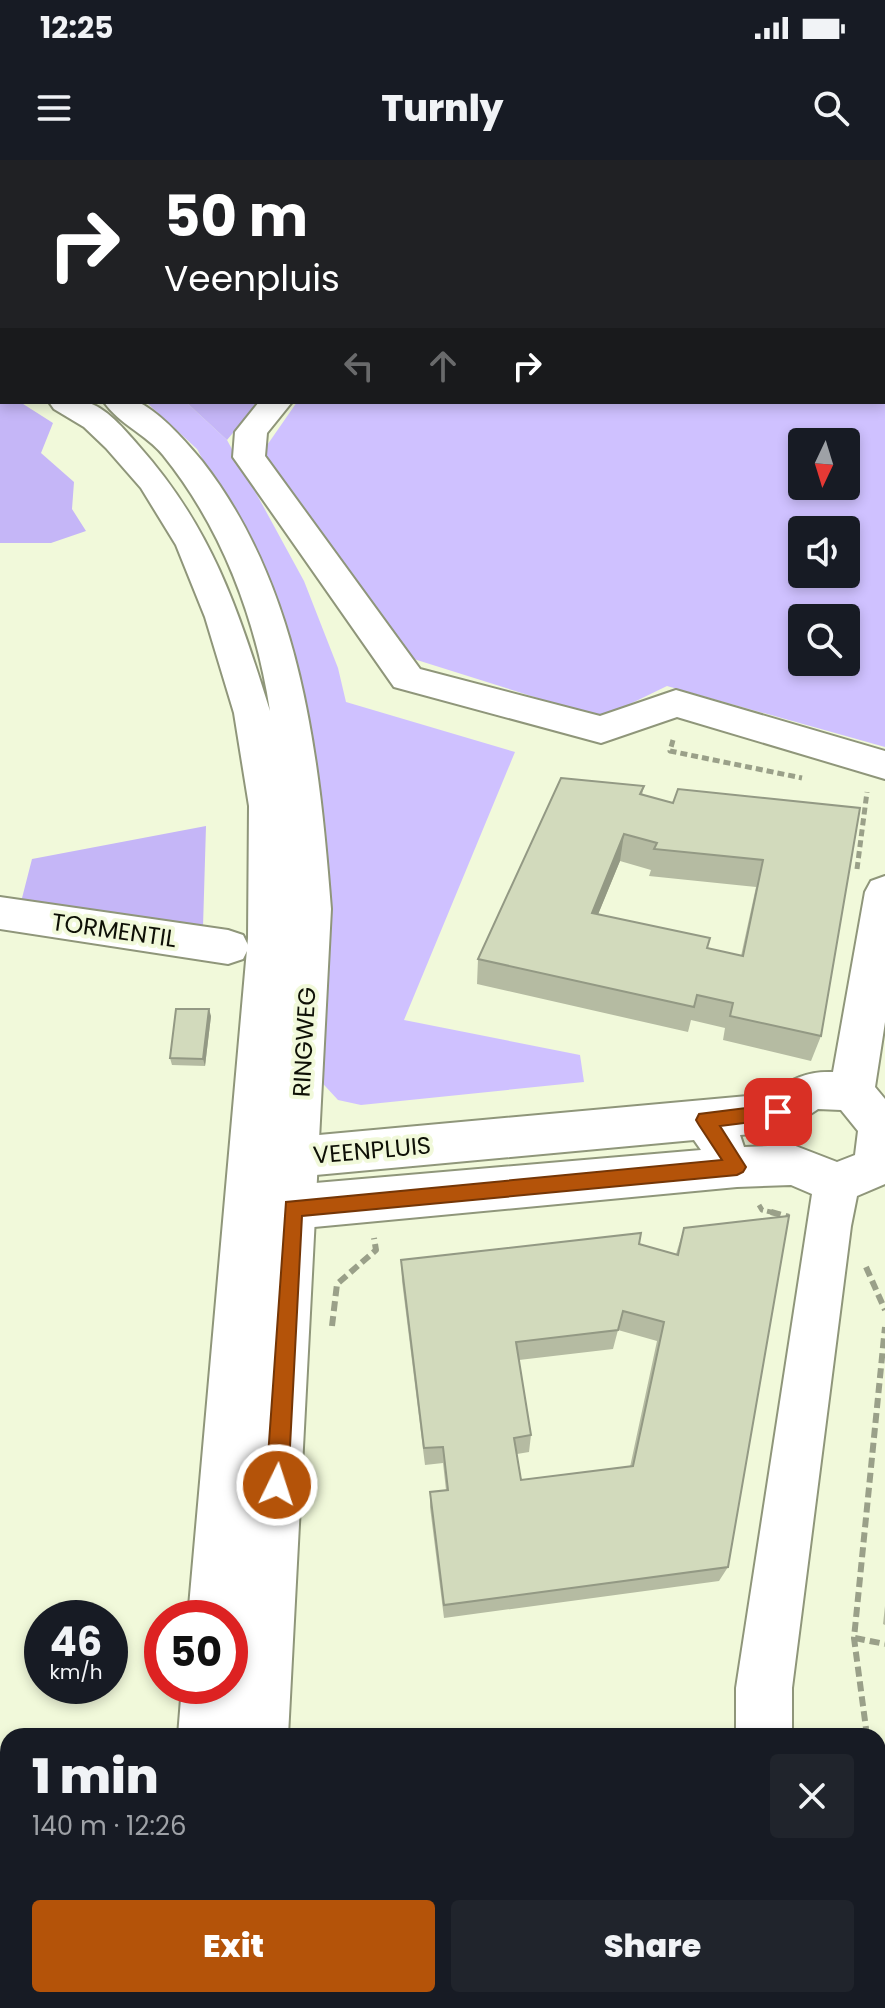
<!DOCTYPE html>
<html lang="en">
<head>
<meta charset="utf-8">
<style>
  body { margin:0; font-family:Poppins,sans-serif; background:#20242c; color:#f1f3f6; height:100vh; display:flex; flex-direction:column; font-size:30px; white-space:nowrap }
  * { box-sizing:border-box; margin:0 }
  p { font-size:26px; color:#9ea1a6 }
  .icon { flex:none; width:44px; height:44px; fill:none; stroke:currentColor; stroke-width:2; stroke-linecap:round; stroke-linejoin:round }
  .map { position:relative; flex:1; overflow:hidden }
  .panel { position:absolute; left:0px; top:1568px; width:886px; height:280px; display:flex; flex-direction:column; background:#171b24; border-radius:24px 24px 0 0; box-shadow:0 4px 12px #0003 }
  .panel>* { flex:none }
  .banner { position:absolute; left:0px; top:0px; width:886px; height:244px; box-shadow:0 4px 12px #0003; background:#202124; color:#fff; overflow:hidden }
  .needle { width:52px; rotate:184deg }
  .controls { position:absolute; left:788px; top:268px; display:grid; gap:16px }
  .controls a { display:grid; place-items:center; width:72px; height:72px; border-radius:8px; background:#171b24; box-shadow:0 4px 12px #0003; font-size:40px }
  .speed { position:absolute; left:24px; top:1440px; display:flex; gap:16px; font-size:40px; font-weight:700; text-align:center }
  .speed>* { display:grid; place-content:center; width:104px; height:104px; border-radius:50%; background:#171b24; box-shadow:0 4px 12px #0003; line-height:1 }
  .speed small { font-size:20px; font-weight:400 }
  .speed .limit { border:12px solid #d22; background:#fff; color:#111 }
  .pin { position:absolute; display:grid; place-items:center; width:68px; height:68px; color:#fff; margin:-34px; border-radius:16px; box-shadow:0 4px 12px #0006 }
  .me { position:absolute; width:88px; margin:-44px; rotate:4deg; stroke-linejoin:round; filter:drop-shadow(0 0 6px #0008) }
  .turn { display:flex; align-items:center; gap:28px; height:168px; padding:0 32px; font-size:36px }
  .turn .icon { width:104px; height:104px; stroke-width:2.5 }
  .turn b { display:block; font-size:56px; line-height:68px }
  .lanes { display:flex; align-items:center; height:76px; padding:0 32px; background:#0003; justify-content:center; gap:40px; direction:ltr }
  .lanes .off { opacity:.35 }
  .round { display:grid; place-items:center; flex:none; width:84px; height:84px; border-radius:8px; background:#20242c }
  .summary { display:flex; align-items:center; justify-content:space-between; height:136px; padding:0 32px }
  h1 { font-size:48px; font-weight:800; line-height:60px }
  .action { display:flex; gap:16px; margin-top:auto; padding:16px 32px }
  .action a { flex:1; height:92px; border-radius:8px; background:#b45309; color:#fff; font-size:32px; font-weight:800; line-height:92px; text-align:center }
  .action a+a { background:#20242c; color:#f1f3f6 }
  .status { display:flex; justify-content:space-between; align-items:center; height:56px; padding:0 40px; background:#171b24; direction:ltr }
  .status svg { height:22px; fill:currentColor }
  header { display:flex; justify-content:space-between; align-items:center; height:104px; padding:0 32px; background:#171b24; font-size:36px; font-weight:800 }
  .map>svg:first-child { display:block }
</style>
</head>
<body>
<div class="status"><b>12:25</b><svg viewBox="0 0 49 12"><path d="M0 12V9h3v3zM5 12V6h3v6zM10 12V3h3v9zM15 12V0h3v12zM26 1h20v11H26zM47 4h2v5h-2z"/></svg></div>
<header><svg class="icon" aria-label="menu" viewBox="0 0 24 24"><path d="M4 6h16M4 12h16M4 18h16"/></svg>Turnly<svg class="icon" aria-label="search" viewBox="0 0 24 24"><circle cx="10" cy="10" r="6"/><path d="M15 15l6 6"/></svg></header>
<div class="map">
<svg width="885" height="1848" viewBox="0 0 885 1848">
  <rect width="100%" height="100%" fill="#f1f9da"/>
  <!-- green -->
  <path fill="#cfc1ff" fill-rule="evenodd" d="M885,199V587L667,526L601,558L401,495L265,307L263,291L297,242H884ZM802,282H846V326H802ZM802,370H846V414H802ZM802,458H846V502H802Z
    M146,242H186L227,280L304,421L338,508L346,542L515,592L404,860L580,895L584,922L361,945L338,940L314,914L318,771L227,345L197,289Z"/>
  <!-- forest -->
  <path fill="#c5b6f7" d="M72,0H725L734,2H69Z
    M0,231L2,242H20L53,263L41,293L74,322L72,349L86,371L51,383H0Z
    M186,242H259L227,280Z
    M206,666L203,767L21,742L32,699Z"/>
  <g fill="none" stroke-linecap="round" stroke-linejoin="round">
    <defs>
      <path id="minor" d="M884,179H885V198H884Z
        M259,242H292L267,273L265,296L420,509L600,556L676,530L885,591V619L677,557L601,583L394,527L233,297L235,272Z
        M885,716V862L875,927L885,939V1024L857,1036L851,1066L792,1528V1576H736V1528L812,1034L791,1025L737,1027L293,1069L244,1046L237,1032L247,1005L281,983L297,977L769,934C792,919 806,911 833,912L865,732L871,721ZM818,949L841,950L858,971L855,995L837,1002L793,985L744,987L740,975C774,972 789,969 818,949ZM694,980L701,990L292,1025L305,1016Z
        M0,737L228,770L243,775L249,787L243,799L228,804L0,769Z
        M878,1710L885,1712V1772L878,1770Z"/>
      <path id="major" d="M0,173L2,174V192L0,191Z
        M49,242C61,242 75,239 86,242C106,247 125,270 138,285C212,368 237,447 270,551C256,459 222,368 163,295C147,275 119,264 104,242C115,242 132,239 140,243C162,254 187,283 202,301C301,428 319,594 331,749L288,1576H178L182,1526H230V1507L236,1521L240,1463L234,1477L230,1479V1458H188L248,778L249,646L234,553L205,457L176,385L141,328L106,288L84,267L54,249Z
        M152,1840H274L273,1848H152Z"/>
      <path id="highway" d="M0,0H26L2,2V8Z
        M837,0H871L872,2H838Z
        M0,35H2L0,53Z"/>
    </defs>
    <!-- minor casing -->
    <use href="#minor" stroke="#8f967a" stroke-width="4"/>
    <!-- major casing -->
    <use href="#major" stroke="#8f967a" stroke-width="4"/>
    <!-- highway casing -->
    <use href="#highway" stroke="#8f967a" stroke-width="4"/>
    <!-- path-far1 -->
    <path stroke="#9aa089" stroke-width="5" stroke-dasharray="7 4" stroke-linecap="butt" d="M673,580L670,591L802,618
      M857,709L867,632
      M759,1045L762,1050L779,1054"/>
    <!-- path -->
    <path stroke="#9aa089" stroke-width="6" stroke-dasharray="10 5" stroke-linecap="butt" d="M771,1052L789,1057
      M866,1107L885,1150
      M332,1166L337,1124L376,1090L374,1078
      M855,1478L885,1484
      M867,1576L854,1478L885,1167
      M735,1848L736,1840"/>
    <!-- minor -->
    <use href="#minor" fill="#fff" fill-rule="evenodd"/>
    <!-- major -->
    <use href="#major" fill="#fff" fill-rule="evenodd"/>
    <!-- highway -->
    <use href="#highway" fill="#fff" fill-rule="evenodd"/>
  </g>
  <!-- wall -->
  <path fill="#b5bba2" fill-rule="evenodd" d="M644,626L642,635L673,643L860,648L821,876L811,901L723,880L725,868L691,860L688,872L477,824L478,799ZM620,701L651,710L649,716L756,727L741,796L707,788L598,754Z
    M211,856L205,906L172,905L170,898Z
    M684,1068L728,1407L719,1421L444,1458L430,1347V1332L446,1330L443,1303L425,1305L402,1121L401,1100L639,1084L676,1094ZM618,1170L657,1181L630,1307L521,1320L517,1294L529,1292L531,1275L519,1200L613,1189Z
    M885,1446V1465L883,1464Z"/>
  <!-- shaded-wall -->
  <path fill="#939984" d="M624,674L620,701L588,779L592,753Z
    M209,849L211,856L205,906L203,899Z"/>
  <!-- building -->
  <path fill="#d2dabc" stroke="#939984" stroke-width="2" fill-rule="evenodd" d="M561,618L644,626L640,634L673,643L678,629L860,648L821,876L730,856L733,843L697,835L694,847L478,799ZM624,674L657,683L654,689L763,700L743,796L707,788L710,778L592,753Z
    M176,849H209L203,899L170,898Z
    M789,1056L728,1407L444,1445L430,1332L448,1330L443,1287L424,1288L401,1100L641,1073L639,1084L678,1095L684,1068ZM623,1151L664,1162L633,1306L521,1320L514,1278L531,1275L516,1182L618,1170Z"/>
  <!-- route -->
  <path fill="#b45309" stroke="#753606" stroke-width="2" d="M778,944L785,947L787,952L785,958L720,966L746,1007L743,1012L737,1015L302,1056L288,1325L285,1332L277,1335L269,1332L266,1325L286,1042L722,1000L699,965L696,960L699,954Z"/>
  <g text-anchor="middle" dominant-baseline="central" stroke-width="8" stroke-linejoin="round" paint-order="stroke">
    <!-- street labels -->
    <g font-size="24" fill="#0e1006" stroke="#f1f9da">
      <text transform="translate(114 770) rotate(8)">TORMENTIL</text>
      <text transform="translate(304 882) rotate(-87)">RINGWEG</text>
      <text transform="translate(372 990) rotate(-5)">VEENPLUIS</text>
    </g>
  </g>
</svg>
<div class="controls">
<a><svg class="needle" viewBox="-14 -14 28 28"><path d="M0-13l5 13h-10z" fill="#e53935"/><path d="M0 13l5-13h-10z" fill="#9ea1a6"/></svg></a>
<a><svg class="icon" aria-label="sound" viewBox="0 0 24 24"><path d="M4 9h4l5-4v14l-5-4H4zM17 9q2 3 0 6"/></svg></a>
<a><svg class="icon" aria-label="search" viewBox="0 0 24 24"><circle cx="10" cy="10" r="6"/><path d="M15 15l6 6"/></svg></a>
</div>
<div class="speed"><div>46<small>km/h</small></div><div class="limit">50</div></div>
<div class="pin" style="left:778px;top:952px;background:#d93025"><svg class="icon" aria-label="arrive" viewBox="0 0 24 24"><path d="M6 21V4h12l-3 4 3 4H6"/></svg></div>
<svg class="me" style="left:277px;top:1325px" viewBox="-20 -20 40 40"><circle r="17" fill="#b45309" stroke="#fff" stroke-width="3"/><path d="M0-11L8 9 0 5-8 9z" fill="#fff"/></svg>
<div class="banner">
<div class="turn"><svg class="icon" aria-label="right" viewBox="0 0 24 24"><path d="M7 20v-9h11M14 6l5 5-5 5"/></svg><div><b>50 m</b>Veenpluis</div></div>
<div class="lanes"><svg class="icon off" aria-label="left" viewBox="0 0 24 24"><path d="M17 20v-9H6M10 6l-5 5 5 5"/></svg><svg class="icon off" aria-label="ahead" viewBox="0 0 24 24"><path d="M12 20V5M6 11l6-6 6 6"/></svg><svg class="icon" aria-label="right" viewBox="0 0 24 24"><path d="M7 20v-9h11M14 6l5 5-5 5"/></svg></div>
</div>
<section class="panel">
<div class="summary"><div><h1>1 min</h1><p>140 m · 12:26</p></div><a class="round"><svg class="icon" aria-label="close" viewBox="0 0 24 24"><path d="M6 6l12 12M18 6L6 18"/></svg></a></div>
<div class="action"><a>Exit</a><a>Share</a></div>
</section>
</div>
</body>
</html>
